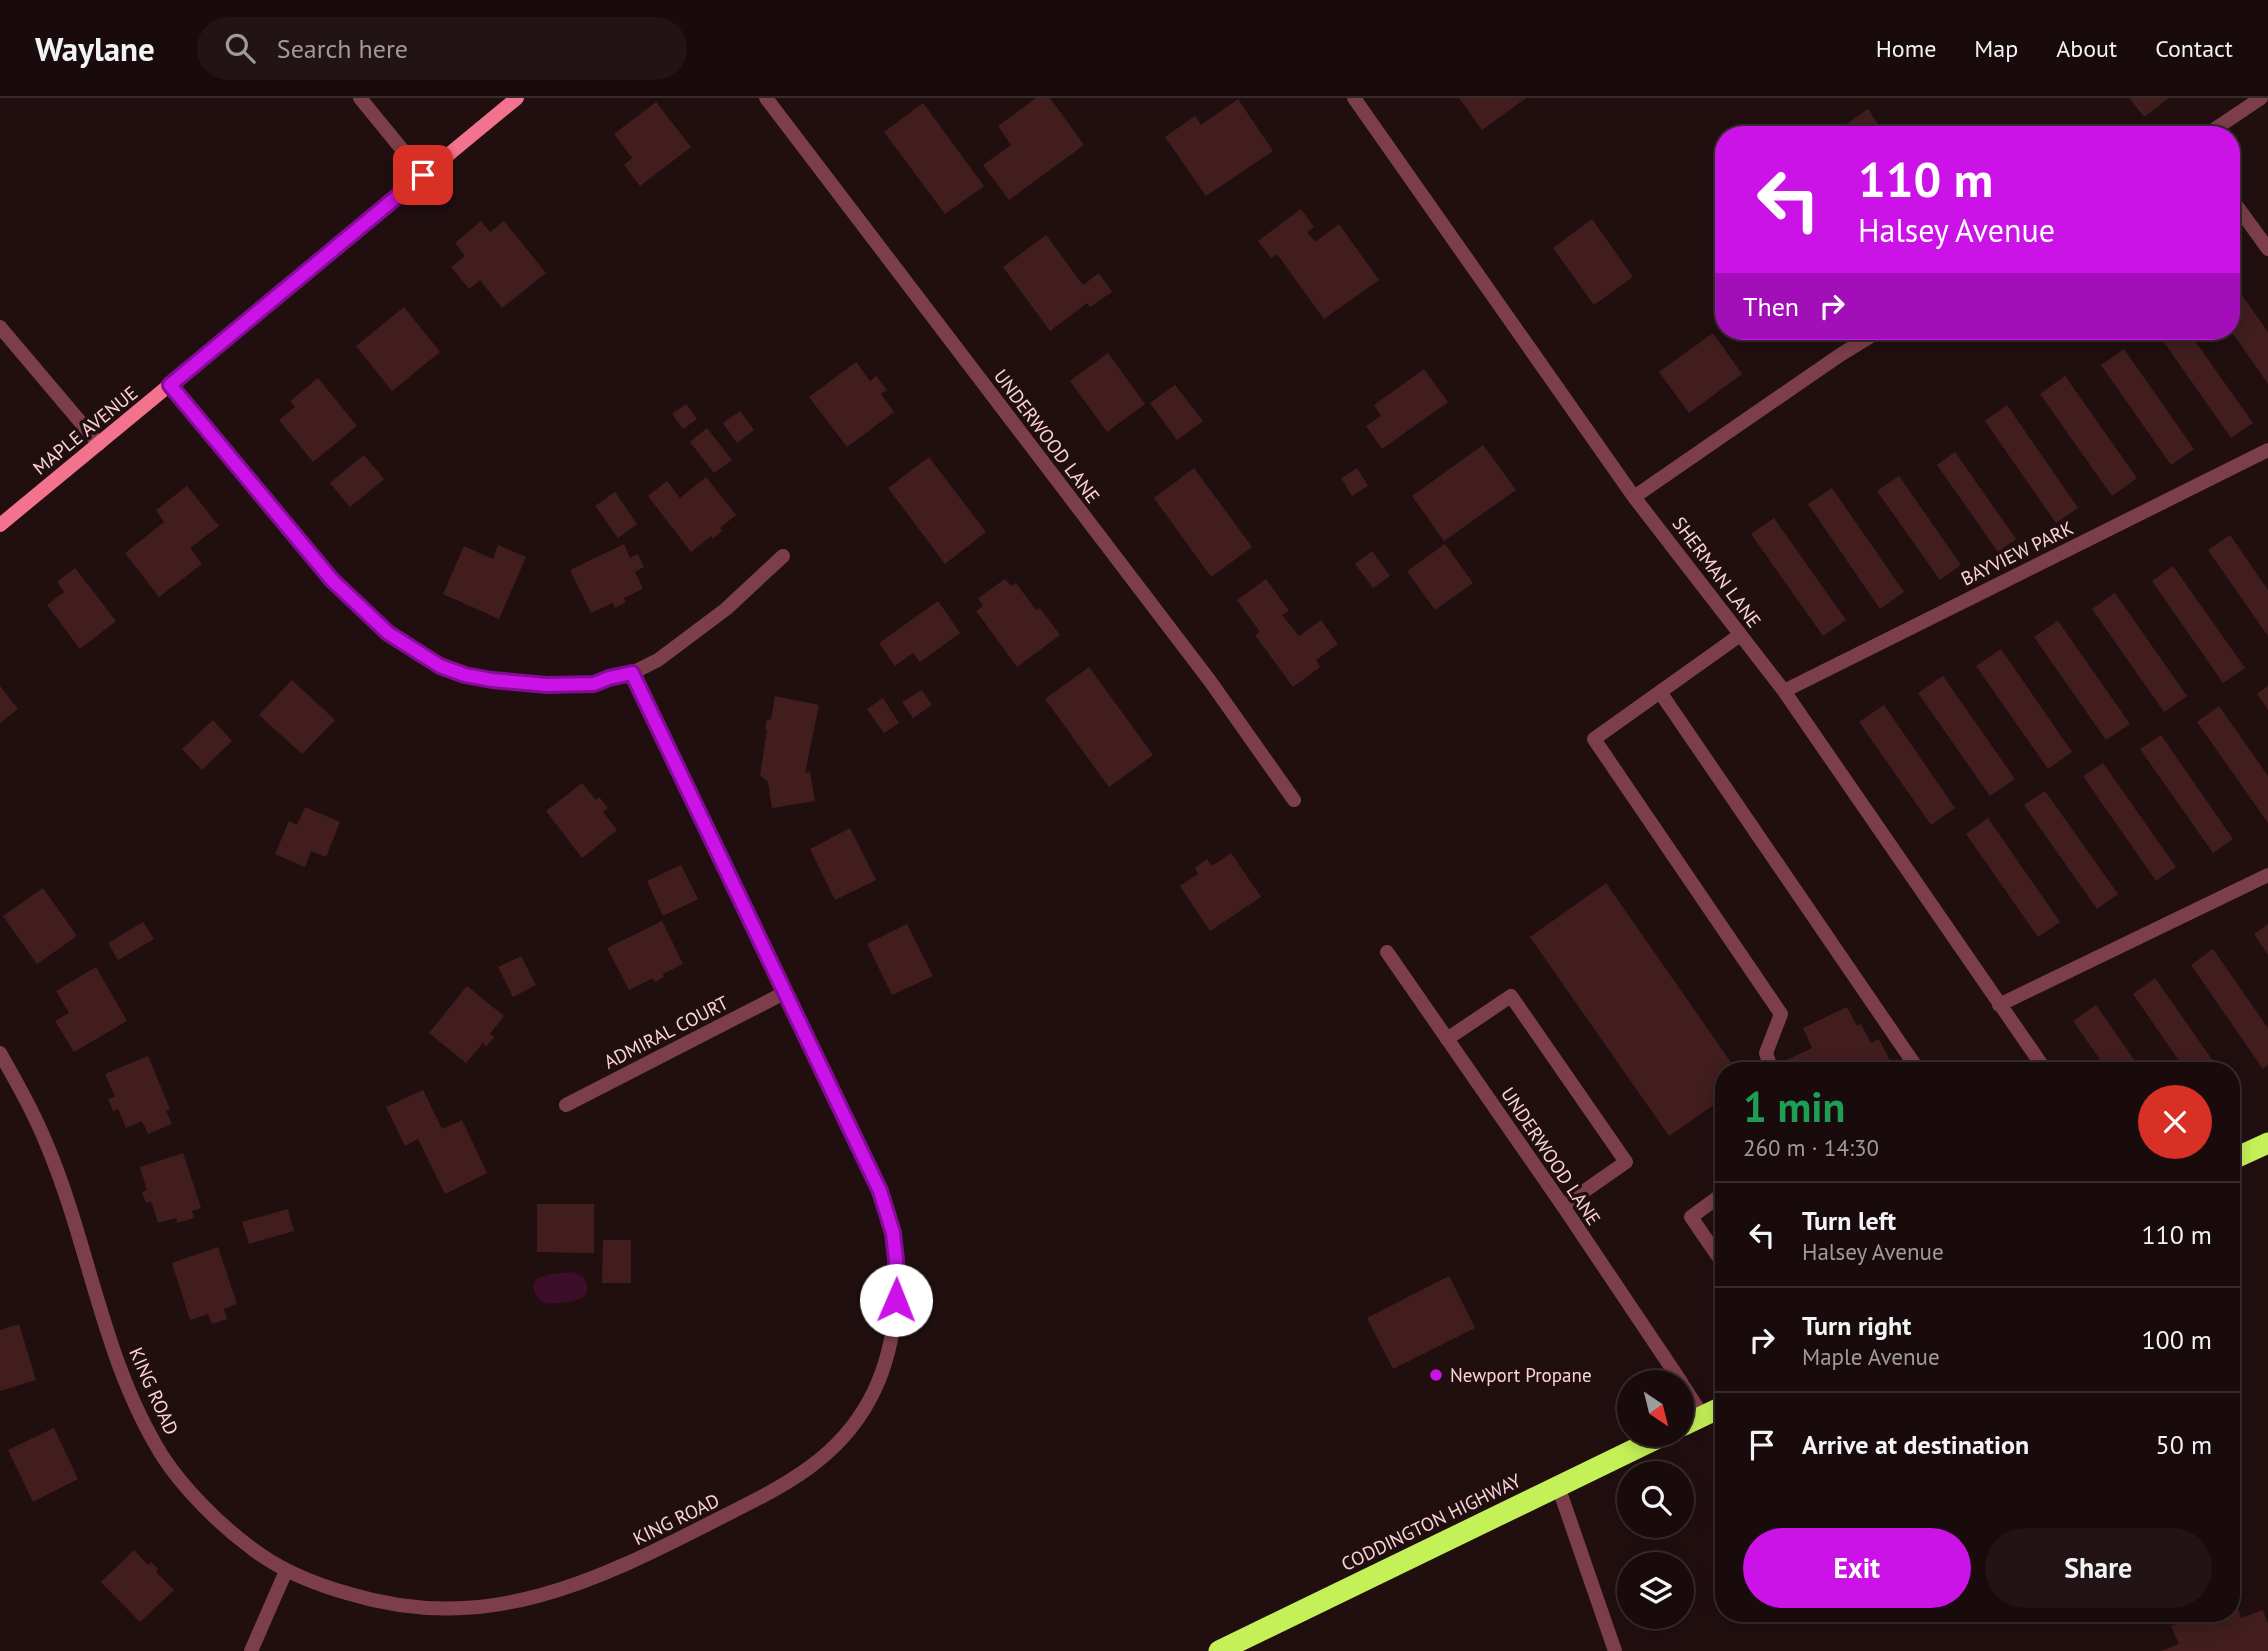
<!DOCTYPE html>
<html lang="en">
<head>
<meta charset="utf-8">
<style>
  body { margin:0; font-family:"PT Sans",sans-serif; background:#221415; color:#f1f3f6; height:100vh; display:flex; flex-direction:column; font-size:26px; white-space:nowrap }
  * { box-sizing:border-box; margin:0 }
  p { font-size:23px; color:#9f9b9d }
  .icon { flex:none; width:38px; height:38px; fill:none; stroke:currentColor; stroke-width:2; stroke-linecap:round; stroke-linejoin:round }
  .map { position:relative; flex:1; overflow:hidden }
  .side { position:absolute; left:1715px; top:964px; width:525px; height:560px; display:flex; flex-direction:column; background:#190b0c; border-radius:28px; box-shadow:0 4px 18px #0003,0 0 0 2px #372b2d }
  .side>* { flex:none }
  .hud { position:absolute; left:1715px; top:28px; width:525px; height:214px; border-radius:28px; box-shadow:0 4px 18px #0003,0 0 0 2px #372b2d; background:#cb13e7; color:#fff; overflow:hidden }
  .needle { width:46px; rotate:145deg }
  .controls { position:absolute; left:1617px; top:1272px; display:grid; gap:14px }
  .controls a { display:grid; place-items:center; width:77px; height:77px; border-radius:50%; background:#190b0c; box-shadow:0 4px 18px #0003,0 0 0 2px #372b2d; font-size:35px }
  .pin { position:absolute; display:grid; place-items:center; width:60px; height:60px; color:#fff; margin:-30px; border-radius:14px; box-shadow:0 4px 10px #0006 }
  .me { position:absolute; width:77px; margin:-38px; rotate:1deg; stroke-linejoin:round; filter:drop-shadow(0 0 5px #0008) }
  .turn { display:flex; align-items:center; gap:24px; height:147px; padding:0 28px; font-size:32px }
  .turn .icon { width:91px; height:91px; stroke-width:2.5 }
  .turn b { display:block; font-size:49px; line-height:60px }
  .then { display:flex; align-items:center; height:66px; padding:0 28px; background:#0003; gap:14px; font-size:26px }
  .round { display:grid; place-items:center; flex:none; width:74px; height:74px; border-radius:37px; background:#221415 }
  .summary { display:flex; align-items:center; justify-content:space-between; height:119px; padding:0 28px }
  h1 { font-size:42px; font-weight:800; line-height:52px; color:#1e9e55 }
  .cta { display:flex; gap:14px; margin-top:auto; padding:14px 28px }
  .cta a { flex:1; height:80px; border-radius:42px; background:#cb13e7; color:#fff; font-size:28px; font-weight:800; line-height:80px; text-align:center }
  .cta a+a { background:#221415; color:#f1f3f6 }
  ul { padding:0; list-style:none }
  li { display:flex; align-items:center; gap:21px; height:105px; padding:0 28px; border-top:2px solid #372b2d }
  li div { flex:1 }
  li b { display:block; font-size:26px }
  li em { font-style:normal }
  header { display:flex; align-items:center; gap:42px; box-sizing:border-box; height:98px; padding:0 35px; background:#190b0c; border-bottom:2px solid #372b2d }
  header strong { font-size:33px }
  nav { display:flex; gap:38px; margin-inline-start:auto; font-size:24px }
  .search { width:490px; height:63px; background:#221415; display:flex; align-items:center; gap:18px; box-sizing:border-box; padding:0 24px; border-radius:38px; color:#9f9b9d; font-size:26px }
  .map>svg:first-child { display:block }
</style>
</head>
<body>
<header>
<strong>Waylane</strong>
<div class="search"><svg class="icon" aria-label="search" viewBox="0 0 24 24"><circle cx="10" cy="10" r="6"/><path d="M15 15l6 6"/></svg>Search here</div>
<nav><a>Home</a><a>Map</a><a>About</a><a>Contact</a></nav>
</header>
<div class="map">
<svg width="2268" height="1553" viewBox="0 0 2268 1553">
  <rect width="100%" height="100%" fill="#210f10"/>
  <!-- water -->
  <path fill="#3c0e29" d="M573,1174L583,1179C599,1206 564,1204 547,1206C534,1201 526,1182 544,1178C553,1175 564,1175 573,1174Z"/>
  <!-- building -->
  <path fill="#411d1e" d="M1036,0H1050L1084,47L1009,102L983,67L1011,47L998,28Z
    M1459,0H1526L1482,32Z
    M2131,0H2169L2144,19L2130,1Z
    M1238,1L1273,53L1206,98L1165,39L1195,18L1201,27Z
    M656,4L691,49L640,88L624,67L632,60L614,36Z
    M923,5L984,88L945,116L884,34Z
    M1868,11L1885,37H1830Z
    M1301,111L1314,129L1307,134L1315,144L1339,126L1379,182L1324,221L1277,156L1271,160L1258,143Z
    M1592,121L1633,179L1594,207L1553,150Z
    M481,123L490,134L504,123L546,175L502,210L480,182L469,191L451,169L465,158L455,145Z
    M1046,137L1083,187L1099,175L1112,194L1090,209L1087,205L1050,233L1003,169Z
    M2239,193L2268,234V286L2231,233V198Z
    M404,209L440,254L392,293L356,248Z
    M2165,233H2188L2253,325L2231,340L2159,237Z
    M1713,235L1742,276L1689,315L1659,274Z
    M2124,251L2194,351L2171,367L2101,267Z
    M1108,255L1145,306L1107,334L1070,283Z
    M856,264L870,283L876,278L887,292L881,296L894,314L847,349L809,299Z
    M1424,271L1448,304L1382,351L1366,328L1381,318L1374,307Z
    M2065,278L2137,380L2112,398L2040,296Z
    M318,280L357,328L313,364L279,322L295,309L290,303Z
    M1175,287L1203,323L1177,342L1150,305Z
    M686,306L697,321L683,331L672,316Z
    M2007,307L2078,410L2056,425L1985,323Z
    M740,313L754,332L737,345L723,325Z
    M707,330L732,362L714,375L690,344Z
    M1483,347L1516,392L1444,443L1412,398Z
    M1955,354L2016,441L1998,454L1937,367Z
    M364,357L384,381L350,409L330,385Z
    M929,359L986,434L945,466L888,390Z
    M1194,370L1252,449L1211,479L1154,400Z
    M1357,370L1368,388L1352,398L1341,380Z
    M1899,378L1961,467L1940,482L1877,393Z
    M706,379L736,417L720,430L722,433L713,441L711,438L691,454L648,398L667,383L680,400Z
    M187,388L219,428L190,450L202,466L159,499L125,455L164,424L156,412Z
    M1832,390L1904,494L1880,511L1808,406Z
    M615,394L637,426L618,440L595,408Z
    M1774,420L1846,522L1823,538L1751,436Z
    M2230,437L2268,492V538L2208,452Z
    M624,446L630,460L638,456L644,469L635,474L643,491L624,500L626,504L615,510L613,505L591,515L570,472Z
    M1445,446L1473,485L1435,512L1407,473Z
    M498,447L526,459L499,521L443,496L464,448L493,461Z
    M1372,453L1390,478L1373,490L1355,466Z
    M2173,468L2245,570L2223,585L2152,483Z
    M75,470L116,523L80,551L47,507L64,494L57,484Z
    M1005,481L1011,488L1016,485L1036,512L1040,510L1060,537L1017,569L976,513L983,508L978,500Z
    M1266,481L1289,513L1282,517L1299,538L1321,522L1338,546L1316,562L1320,569L1293,589L1255,537L1260,534L1237,502Z
    M2115,495L2187,598L2164,614L2092,511Z
    M938,503L960,535L920,564L913,555L895,568L879,545Z
    M2058,523L2130,626L2106,642L2034,539Z
    M2001,551L2072,654L2048,671L1976,568Z
    M1089,569L1153,657L1109,689L1045,601Z
    M1943,578L2015,681L1990,698L1918,595Z
    M292,582L335,622L302,656L259,617Z
    M0,588L18,611L0,625Z
    M2268,588V612L2257,596Z
    M922,592L932,607L913,620L902,604Z
    M775,598L819,607L805,675L810,674L815,703L772,710L768,684L760,677L767,632L765,631L767,621L771,622Z
    M883,600L899,625L884,635L867,611Z
    M1884,607L1955,710L1931,727L1859,624Z
    M2219,608L2268,678V725L2197,624Z
    M213,622L232,643L202,672L182,651Z
    M2161,637L2233,741L2213,755L2140,651Z
    M2103,665L2176,769L2156,783L2083,678Z
    M582,685L596,702L599,699L608,710L603,714L617,732L582,760L546,713Z
    M2045,693L2118,796L2097,811L2024,707Z
    M305,709L340,724L326,759L311,753L305,769L275,756L289,723L297,727Z
    M1988,720L2060,824L2038,839L1966,736Z
    M850,730L876,782L835,802L810,751Z
    M1231,755L1261,799L1210,833L1180,788L1198,776L1195,770L1207,761L1212,768Z
    M681,767L698,801L663,818L647,783Z
    M1606,785L1737,973H1724V1000L1669,1038L1530,839Z
    M43,790L77,838L37,866L3,818Z
    M662,823L683,866L663,876L664,879L655,884L653,880L629,892L607,850Z
    M143,824L154,841L118,862L108,845Z
    M907,826L933,878L892,897L867,846Z
    M2268,826V857L2254,836Z
    M2213,851L2268,930V967L2263,971L2191,867Z
    M521,858L536,887L513,899L498,869Z
    M96,869L127,923L74,954L55,923L69,915L56,893Z
    M2155,880L2220,973H2186L2133,896Z
    M467,888L504,918L490,936L494,939L486,949L483,945L466,965L429,935Z
    M2096,907L2142,973H2108L2073,923Z
    M1847,909L1857,928L1861,926L1871,945L1879,941L1895,973H1776L1774,968L1812,950L1803,930Z
    M148,958L170,1011L166,1013L172,1026L148,1036L142,1023L126,1030L118,1011L113,1013L108,1001L115,999L105,976Z
    M423,992L442,1031L462,1022L487,1075L445,1096L418,1041L405,1048L386,1009Z
    M183,1055L201,1110L192,1113L194,1120L177,1125L176,1120L158,1125L151,1103L146,1105L142,1094L147,1092L140,1069Z
    M537,1106H594V1155L537,1154Z
    M288,1111L294,1133L249,1146L242,1124Z
    M603,1142H631V1185H602Z
    M218,1149L237,1206L224,1211L227,1221L212,1226L208,1216L190,1222L172,1165Z
    M1449,1178L1475,1230L1393,1271L1367,1220Z
    M19,1226L36,1282L0,1293V1232Z
    M54,1330L78,1381L33,1404L8,1352Z
    M134,1452L148,1467L151,1464L158,1471L156,1474L174,1492L140,1524L101,1484Z
    M2232,1493L2241,1520L2263,1512L2268,1526V1553H2161L2179,1546L2171,1528L2206,1516H2231Z"/>
  <g fill="none" stroke-linecap="round" stroke-linejoin="round">
    <!-- lane -->
    <path stroke="#7c3e4a" stroke-width="14" d="M1740,537L1594,641L1781,916L1766,955L1772,973
      M1660,594L1919,973
      M1447,941L1511,898L1626,1064L1563,1108
      M1724,1095L1691,1119L1724,1167"/>
    <!-- street -->
    <path stroke="#7c3e4a" stroke-width="14" d="M360,0L423,77
      M766,0L1210,583L1294,702
      M1354,0L1634,399L1784,593L2046,973
      M2206,37L2261,0
      M2231,100L2268,151
      M0,229L99,346
      M169,287L332,482L365,514L389,535L440,568L465,577L523,586L572,588L594,586L609,580L626,578L658,562L726,511L783,458
      M1634,399L1840,257L1879,233
      M1784,593L2268,352
      M1387,854L1563,1108L1681,1284
      M1999,907L2268,777
      M0,955C17,985 34,1015 47,1047C90,1149 103,1264 163,1359C184,1391 219,1426 250,1449C279,1472 314,1486 350,1496C487,1537 595,1484 716,1422C777,1391 836,1365 870,1301C894,1257 904,1185 893,1135C890,1121 884,1107 880,1093L632,575
      M566,1007L784,895
      M1682,1286L1703,1318
      M1558,1388L1615,1553
      M251,1553L286,1473"/>
    <!-- secondary -->
    <path stroke="#f3728d" stroke-width="14" d="M0,427L517,0"/>
    <!-- highway -->
    <path stroke="#c5f158" stroke-width="21" d="M2231,1062L2268,1045
      M1682,1328L1724,1308
      M1219,1553L1664,1337"/>
  </g>
  <g fill="none" stroke-linecap="round" stroke-linejoin="round">
    <defs>
      <path id="route" d="M423,77L170,287L332,482L388,535L440,568L465,577L492,582L547,587L594,586L609,580L632,575L880,1093L893,1135L896,1162V1202"/>
    </defs>
    <!-- route casing -->
    <use href="#route" stroke="#840c96" stroke-width="18"/>
    <!-- route -->
    <use href="#route" stroke="#cb13e7" stroke-width="12"/>
  </g>
  <!-- markers -->
  <circle fill="#cb13e7" stroke="#210f10" stroke-width="2.5" cx="1436" cy="1277" r="7"/>
  <g text-anchor="middle" dominant-baseline="central" stroke-width="7" stroke-linejoin="round" paint-order="stroke">
    <!-- street labels -->
    <g font-size="19" fill="#fbd3d8" stroke="#210f10">
      <text transform="translate(85 332) rotate(-39)">MAPLE AVENUE</text>
      <text transform="translate(1047 338) rotate(53)">UNDERWOOD LANE</text>
      <text transform="translate(2017 455) rotate(-26)">BAYVIEW PARK</text>
      <text transform="translate(1717 474) rotate(53)">SHERMAN LANE</text>
      <text transform="translate(666 934) rotate(-27)">ADMIRAL COURT</text>
      <text transform="translate(1551 1058) rotate(56)">UNDERWOOD LANE</text>
      <text transform="translate(154 1293) rotate(66)">KING ROAD</text>
      <text transform="translate(676 1421) rotate(-26)">KING ROAD</text>
      <text transform="translate(1431 1424) rotate(-26)">CODDINGTON HIGHWAY</text>
    </g>
    <!-- poi labels -->
    <g font-size="19" fill="#fbd3d8" stroke="#210f10" text-anchor="start">
      <text x="1450" y="1277">Newport Propane</text>
    </g>
  </g>
</svg>
<div class="controls">
<a><svg class="needle" viewBox="-14 -14 28 28"><path d="M0-13l5 13h-10z" fill="#e53935"/><path d="M0 13l5-13h-10z" fill="#9f9b9d"/></svg></a>
<a><svg class="icon" aria-label="search" viewBox="0 0 24 24"><circle cx="10" cy="10" r="6"/><path d="M15 15l6 6"/></svg></a>
<a><svg class="icon" aria-label="layers" viewBox="0 0 24 24"><path d="M12 4l9 5-9 5-9-5zM3 14l9 5 9-5"/></svg></a>
</div>
<div class="pin" style="left:423px;top:77px;background:#d93025"><svg class="icon" aria-label="arrive" viewBox="0 0 24 24"><path d="M6 21V4h12l-3 4 3 4H6"/></svg></div>
<svg class="me" style="left:896px;top:1202px" viewBox="-20 -20 40 40"><circle r="19" fill="#fff"/><path d="M0-13L10 11 0 6-10 11z" fill="#cb13e7"/></svg>
<div class="hud">
<div class="turn"><svg class="icon" aria-label="left" viewBox="0 0 24 24"><path d="M17 20v-9H6M10 6l-5 5 5 5"/></svg><div><b>110 m</b>Halsey Avenue</div></div>
<div class="then">Then<svg class="icon" aria-label="right" viewBox="0 0 24 24"><path d="M7 20v-9h11M14 6l5 5-5 5"/></svg></div>
</div>
<section class="side">
<div class="summary"><div><h1>1 min</h1><p>260 m · 14:30</p></div><a class="round" style="background:#d93025;color:#fff"><svg class="icon" aria-label="close" viewBox="0 0 24 24"><path d="M6 6l12 12M18 6L6 18"/></svg></a></div>
<ul>
<li><svg class="icon" aria-label="left" viewBox="0 0 24 24"><path d="M17 20v-9H6M10 6l-5 5 5 5"/></svg><div><b>Turn left</b><p>Halsey Avenue</p></div><em>110 m</em></li>
<li><svg class="icon" aria-label="right" viewBox="0 0 24 24"><path d="M7 20v-9h11M14 6l5 5-5 5"/></svg><div><b>Turn right</b><p>Maple Avenue</p></div><em>100 m</em></li>
<li><svg class="icon" aria-label="arrive" viewBox="0 0 24 24"><path d="M6 21V4h12l-3 4 3 4H6"/></svg><div><b>Arrive at destination</b></div><em>50 m</em></li>
</ul>
<div class="cta"><a>Exit</a><a>Share</a></div>
</section>
</div>
</body>
</html>
